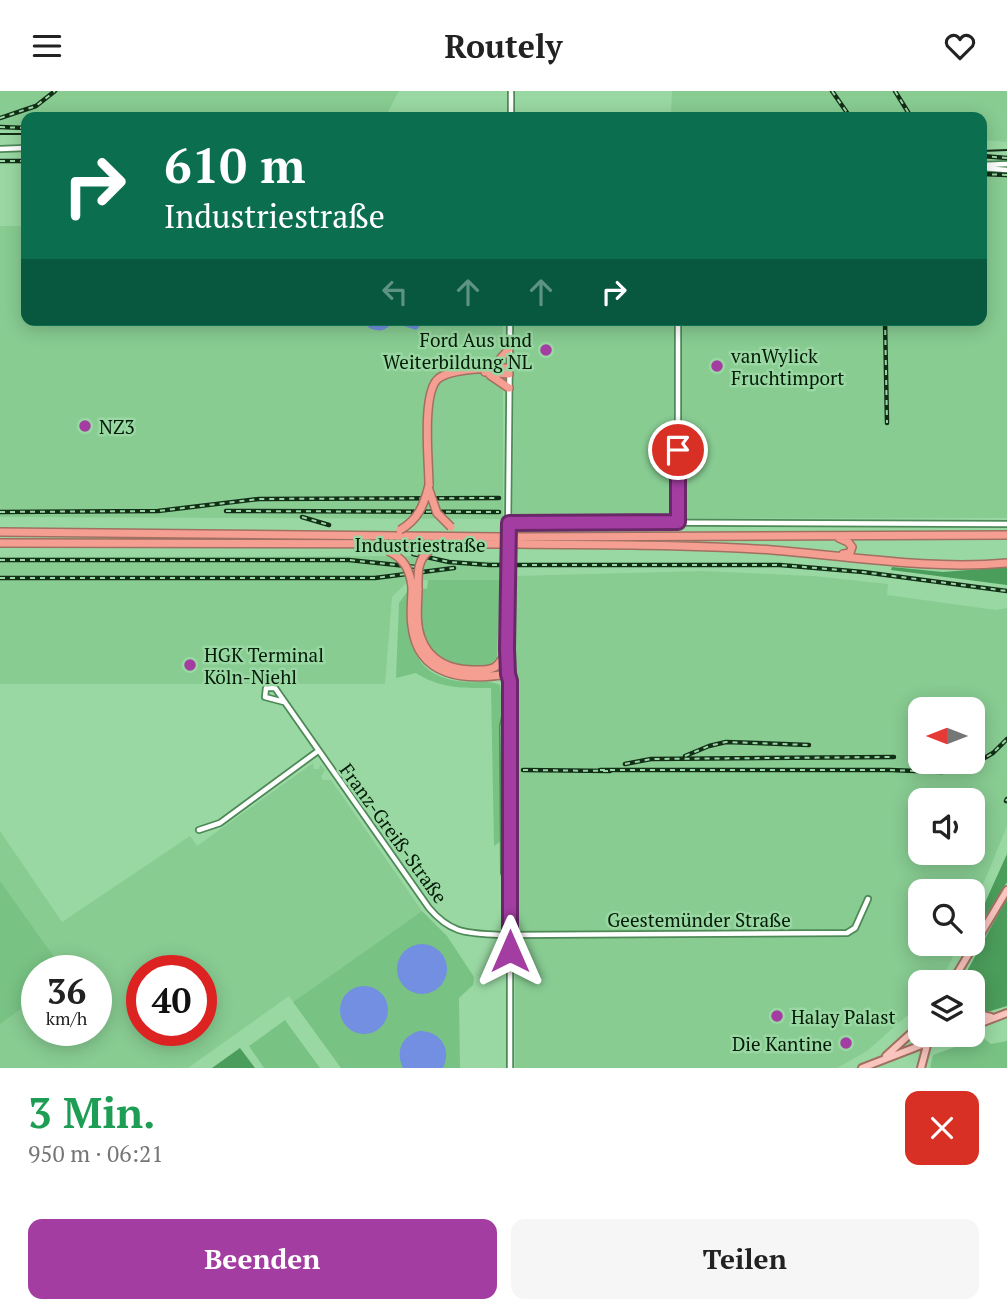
<!DOCTYPE html>
<html lang="de">
<head>
<meta charset="utf-8">
<style>
  body { margin:0; font-family:"PT Serif",serif; background:#f6f6f6; color:#222; height:100vh; display:flex; flex-direction:column; font-size:26px; white-space:nowrap }
  * { box-sizing:border-box; margin:0 }
  p { font-size:23px; color:#767676 }
  .icon { flex:none; width:38px; height:38px; fill:none; stroke:currentColor; stroke-width:2; stroke-linecap:round; stroke-linejoin:round }
  .map { position:relative; height:977px; overflow:hidden }
  .details { display:flex; flex-direction:column; background:#fff; flex:1 }
  .details>* { flex:none }
  .hud { position:absolute; left:21px; top:21px; width:966px; height:214px; border-radius:14px; box-shadow:0 4px 18px #0003; background:#0b6e4f; color:#fff; overflow:hidden }
  .needle { width:46px; rotate:270deg }
  .buttons { position:absolute; left:908px; top:606px; display:grid; gap:14px }
  .buttons a { display:grid; place-items:center; width:77px; height:77px; border-radius:14px; background:#fff; box-shadow:0 4px 18px #0003; font-size:35px }
  .speed { position:absolute; left:21px; top:864px; display:flex; gap:14px; font-size:35px; font-weight:700; text-align:center }
  .speed>* { display:grid; place-content:center; width:91px; height:91px; border-radius:50%; background:#fff; box-shadow:0 4px 18px #0003; line-height:1 }
  .speed small { font-size:18px; font-weight:400 }
  .speed .limit { border:10px solid #d22; background:#fff; color:#111 }
  .pin { position:absolute; display:grid; place-items:center; width:60px; height:60px; color:#fff; margin:-30px; border:4px solid #fff; border-radius:50%; box-shadow:0 2px 7px #0007 }
  .me { position:absolute; width:77px; margin:-38px; rotate:0deg; stroke-linejoin:round; filter:drop-shadow(0 0 5px #0008) }
  .turn { display:flex; align-items:center; gap:24px; height:147px; padding:0 28px; font-size:32px }
  .turn .icon { width:91px; height:91px; stroke-width:2.5 }
  .turn b { display:block; font-size:49px; line-height:60px }
  .lanes { display:flex; align-items:center; height:66px; padding:0 28px; background:#0003; justify-content:center; gap:35px; direction:ltr }
  .lanes .off { opacity:.35 }
  .round { display:grid; place-items:center; flex:none; width:74px; height:74px; border-radius:14px; background:#f6f6f6 }
  .head { display:flex; align-items:center; justify-content:space-between; height:119px; padding:0 28px }
  h1 { font-size:42px; font-weight:700; line-height:52px; color:#1e9e55 }
  .action { display:flex; gap:14px; margin-top:auto; padding:14px 28px }
  .action a { flex:1; height:80px; border-radius:14px; background:#a33da2; color:#fff; font-size:28px; font-weight:700; line-height:80px; text-align:center }
  .action a+a { background:#f6f6f6; color:#222 }
  header { display:flex; justify-content:space-between; align-items:center; height:91px; padding:0 28px; background:#fff; font-size:32px; font-weight:700 }
  .map>svg:first-child { display:block }
</style>
</head>
<body>
<header><svg class="icon" aria-label="menu" viewBox="0 0 24 24"><path d="M4 6h16M4 12h16M4 18h16"/></svg>Routely<svg class="icon" aria-label="heart" viewBox="0 0 24 24"><path d="M12 20l-8-8c-3-5 5-10 8-4 3-6 11-1 8 4z"/></svg></header>
<div class="map">
<svg width="1007" height="977" viewBox="0 0 1007 977">
  <rect width="100%" height="100%" fill="#99d8a2"/>
  <!-- built -->
  <path fill="#88cc92" fill-rule="evenodd" d="M0,0H399L385,26H26V37L0,36Z
    M672,0H1007V51L982,49V26H671Z
    M982,71L1007,72V427L513,428L514,229H982Z
    M0,135H26V229H503V428L0,426Z
    M429,465L455,469L501,471L500,489H409L392,506L385,593H0V466Z
    M703,480L813,485L888,493L887,504L996,519L1007,517V735L973,818V800H920V852H959L941,891H920V913L867,960L837,977H515V485ZM920,618H973V670H920ZM920,709H973V761H920Z
    M313,672L314,678H319L320,673L325,679L321,686L323,689H331L422,820L293,911L289,905L188,977H0V740L62,831L190,745L197,755ZM37,880H96V940H37ZM142,880H201V940H142Z"/>
  <!-- green -->
  <path fill="#78c384" d="M428,489H500L497,567L489,575C465,575 427,574 423,541C421,527 422,512 422,497L427,498Z
    M409,498C408,545 407,587 467,591C478,592 489,589 500,594L503,622L501,637V750L494,755L491,597C463,597 441,598 416,582L396,587L399,512Z
    M0,790L64,880H37V906L0,933Z
    M422,820L447,845L474,886L473,894L459,907L460,977H341L293,911Z
    M285,929L320,977H264L249,955Z
    M982,946L991,953L1007,950V977H930L933,964Z"/>
  <!-- forest -->
  <path fill="#4b9d5b" d="M892,476L943,481L1007,476V494L891,479Z
    M1007,763V791L973,845L979,825Z
    M1007,807V915L984,922L973,918V891H961Z
    M240,957L255,977H212Z"/>
  <!-- water -->
  <path fill="#728fe1" d="M369,229H421L422,233L416,239L395,232C383,237 386,243 369,237L367,233Z
    M397 878a25 25 0 1 1 50 0a25 25 0 1 1-50 0Z
    M340 919a24 24 0 1 1 48 0a24 24 0 1 1-48 0Z
    M419,940C441,940 452,958 443,977H403C395,960 402,945 419,940Z"/>
  <g fill="none" stroke-linecap="round" stroke-linejoin="round">
    <defs>
      <path id="minor" d="M511,26V0
        M0,58L26,57
        M982,74L1007,73
        M982,77L1007,79
        M510,229L507,558V583L510,590V977
        M509,431L1007,433
        M678,431V229
        M507,584L505,590V625L503,635L504,782L509,794
        M284,611L265,606L266,597H275L429,817C451,843 467,842 500,844L847,842L855,837L868,808
        M199,739L220,732L318,660"/>
      <path id="major" d="M952,891L1007,799
        M973,922L991,926
        M973,935L1007,922
        M886,965L920,934
        M862,977L950,943
        M921,977L930,943"/>
      <path id="highway" d="M492,277L509,258
        M485,281L509,283
        M490,284L509,297
        M429,394C429,372 421,300 439,287C453,277 491,277 509,277
        M0,441L501,446
        M515,446L1007,444
        M839,447L848,451L852,456L850,462L843,463
        M0,452L501,453
        M515,453C601,454 687,453 772,459C851,465 928,479 1007,472
        M412,496C412,509 410,523 412,535C418,587 466,590 507,583
        M418,497C418,513 415,531 421,547C429,570 450,579 473,579C481,579 488,580 495,576C501,572 504,565 507,558"/>
    </defs>
    <!-- minor casing -->
    <use href="#minor" stroke="#4d8957" stroke-width="8"/>
    <!-- major casing -->
    <use href="#major" stroke="#a07061" stroke-width="10"/>
    <!-- highway casing -->
    <use href="#highway" stroke="#a07061" stroke-width="10"/>
    <!-- minor -->
    <use href="#minor" stroke="#fff" stroke-width="4.5"/>
    <!-- major -->
    <use href="#major" stroke="#f9c5be" stroke-width="6"/>
    <!-- highway -->
    <use href="#highway" stroke="#f59e92" stroke-width="7"/>
    <!-- tram -->
    <path stroke="#122e17" stroke-width="2" d="M0,43H26
      M982,60L1007,59"/>
    <defs>
      <path id="rail" d="M832,0L850,26
        M895,0L911,26
        M0,27L36,15L55,0
        M0,36L26,37
        M982,65L1007,67
        M0,70H26
        M982,83L1007,84
        M885,229L887,332
        M226,420L499,421
        M0,421L158,420L259,408L499,407
        M302,426L329,434
        M413,463L449,471L489,474H780L863,481L1007,500
        M0,469H349L416,476
        M0,487H375L454,477
        M685,665L709,655L726,651L809,654
        M625,673L651,668L894,666
        M523,679L610,680
        M600,679H890L942,681L974,673L993,662L1007,648
        M1006,710L1007,708"/>
    </defs>
    <!-- rail casing -->
    <use href="#rail" stroke="#122e17" stroke-width="4.5"/>
    <!-- rail -->
    <use href="#rail" stroke="#99d8a2" stroke-width="2" stroke-dasharray="5" stroke-linecap="butt"/>
    <defs>
      <path id="highway-bridge" d="M429,399L437,422L451,436
        M400,439C418,429 424,414 429,394
        M501,446H515
        M501,453H515
        M388,460C404,467 410,479 412,496
        M418,497C418,481 417,469 430,459"/>
    </defs>
    <!-- highway-bridge casing -->
    <use href="#highway-bridge" stroke="#a07061" stroke-width="10" stroke-linecap="butt"/>
    <!-- highway-bridge -->
    <use href="#highway-bridge" stroke="#f59e92" stroke-width="7"/>
  </g>
  <g fill="none" stroke-linecap="round" stroke-linejoin="round">
    <defs>
      <path id="route" d="M510,860V590L508,583L507,558L509,432L678,431V359"/>
    </defs>
    <!-- route casing -->
    <use href="#route" stroke="#6a2869" stroke-width="18"/>
    <!-- route -->
    <use href="#route" stroke="#a33da2" stroke-width="12"/>
  </g>
  <!-- markers -->
  <g fill="#a33da2" stroke="#99d8a2" stroke-width="2.5">
    <circle cx="546" cy="259" r="7"/>
    <circle cx="717" cy="275" r="7"/>
    <circle cx="85" cy="335" r="7"/>
    <circle cx="190" cy="574" r="7"/>
    <circle cx="777" cy="925" r="7"/>
    <circle cx="846" cy="952" r="7"/>
  </g>
  <g text-anchor="middle" dominant-baseline="central" stroke-width="5" stroke-linejoin="round" paint-order="stroke">
    <!-- poi labels -->
    <g font-size="19" fill="#031b07" stroke="#99d8a2" text-anchor="start">
      <text x="532" y="248" text-anchor="end">Ford Aus und<tspan x="532" dy="22">Weiterbildung NL</tspan></text>
      <text x="731" y="264">vanWylick<tspan x="731" dy="22">Fruchtimport</tspan></text>
      <text x="99" y="335">NZ3</text>
      <text x="204" y="563">HGK Terminal<tspan x="204" dy="22">Köln-Niehl</tspan></text>
      <text x="791" y="925">Halay Palast</text>
      <text x="832" y="952" text-anchor="end">Die Kantine</text>
    </g>
    <!-- street labels -->
    <g font-size="19" fill="#031b07" stroke="#99d8a2">
      <text x="420" y="453">Industriestraße</text>
      <text transform="translate(394 742) rotate(54)">Franz-Greiß-Straße</text>
      <text x="699" y="828">Geestemünder Straße</text>
    </g>
  </g>
</svg>
<div class="buttons">
<a><svg class="needle" viewBox="-14 -14 28 28"><path d="M0-13l5 13h-10z" fill="#e53935"/><path d="M0 13l5-13h-10z" fill="#767676"/></svg></a>
<a><svg class="icon" aria-label="sound" viewBox="0 0 24 24"><path d="M4 9h4l5-4v14l-5-4H4zM17 9q2 3 0 6"/></svg></a>
<a><svg class="icon" aria-label="search" viewBox="0 0 24 24"><circle cx="10" cy="10" r="6"/><path d="M15 15l6 6"/></svg></a>
<a><svg class="icon" aria-label="layers" viewBox="0 0 24 24"><path d="M12 4l9 5-9 5-9-5zM3 14l9 5 9-5"/></svg></a>
</div>
<div class="speed"><div>36<small>km/h</small></div><div class="limit">40</div></div>
<div class="pin" style="left:678px;top:359px;background:#d93025"><svg class="icon" aria-label="arrive" viewBox="0 0 24 24"><path d="M6 21V4h12l-3 4 3 4H6"/></svg></div>
<svg class="me" style="left:510px;top:860px" viewBox="-20 -20 40 40"><path d="M0-17L14 15 0 8-14 15z" fill="#a33da2" stroke="#fff" stroke-width="4"/></svg>
<div class="hud">
<div class="turn"><svg class="icon" aria-label="right" viewBox="0 0 24 24"><path d="M7 20v-9h11M14 6l5 5-5 5"/></svg><div><b>610 m</b>Industriestraße</div></div>
<div class="lanes"><svg class="icon off" aria-label="left" viewBox="0 0 24 24"><path d="M17 20v-9H6M10 6l-5 5 5 5"/></svg><svg class="icon off" aria-label="ahead" viewBox="0 0 24 24"><path d="M12 20V5M6 11l6-6 6 6"/></svg><svg class="icon off" aria-label="ahead" viewBox="0 0 24 24"><path d="M12 20V5M6 11l6-6 6 6"/></svg><svg class="icon" aria-label="right" viewBox="0 0 24 24"><path d="M7 20v-9h11M14 6l5 5-5 5"/></svg></div>
</div>
</div>
<section class="details">
<div class="head"><div><h1>3 Min.</h1><p>950 m · 06:21</p></div><a class="round" style="background:#d93025;color:#fff"><svg class="icon" aria-label="close" viewBox="0 0 24 24"><path d="M6 6l12 12M18 6L6 18"/></svg></a></div>
<div class="action"><a>Beenden</a><a>Teilen</a></div>
</section>
</body>
</html>
